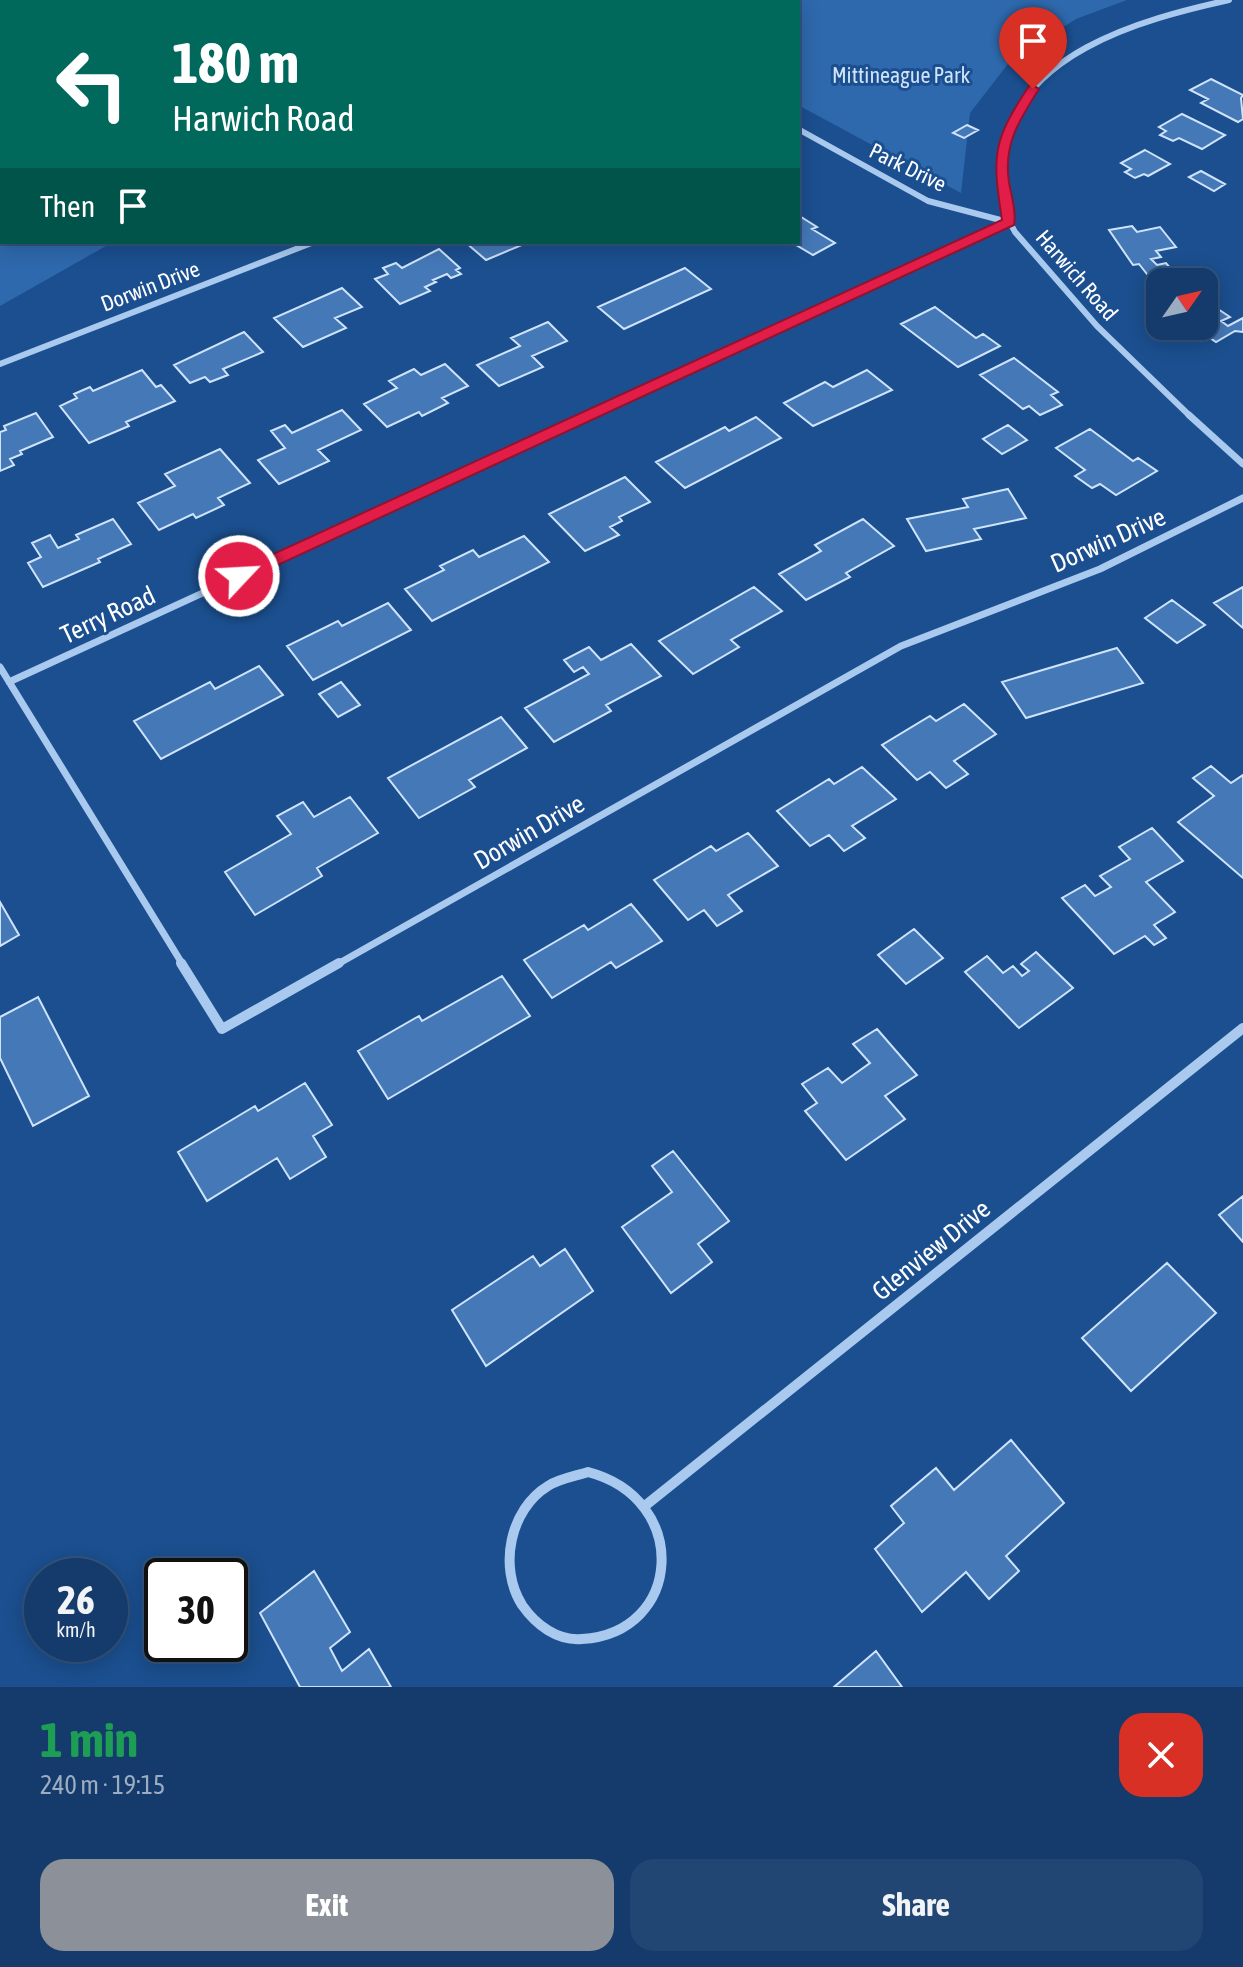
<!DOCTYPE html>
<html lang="en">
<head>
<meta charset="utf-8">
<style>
  body { margin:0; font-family:"Asap Condensed",sans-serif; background:#214673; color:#f1f3f6; height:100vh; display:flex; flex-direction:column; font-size:30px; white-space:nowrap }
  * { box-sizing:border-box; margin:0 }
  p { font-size:26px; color:#9dadc1 }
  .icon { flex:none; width:44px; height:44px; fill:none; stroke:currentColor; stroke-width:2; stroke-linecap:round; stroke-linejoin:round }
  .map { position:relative; height:1687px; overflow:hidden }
  .sheet { display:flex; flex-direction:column; background:#143b6b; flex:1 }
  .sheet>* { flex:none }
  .guide { position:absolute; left:0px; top:0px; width:800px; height:244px; box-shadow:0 4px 20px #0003,0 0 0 2px #33557e; background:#00695c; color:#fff; overflow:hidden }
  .needle { width:52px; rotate:56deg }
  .tools { position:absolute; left:1146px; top:268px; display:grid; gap:16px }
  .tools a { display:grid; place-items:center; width:72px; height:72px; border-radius:16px; background:#143b6b; box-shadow:0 4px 20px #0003,0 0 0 2px #33557e; font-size:40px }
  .speed { position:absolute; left:24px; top:1558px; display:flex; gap:16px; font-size:40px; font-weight:700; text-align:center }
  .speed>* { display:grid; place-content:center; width:104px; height:104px; border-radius:50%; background:#143b6b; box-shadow:0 4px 20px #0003,0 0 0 2px #33557e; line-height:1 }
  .speed small { font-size:20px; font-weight:400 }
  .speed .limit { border:4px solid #111; border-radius:12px; background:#fff; color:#111 }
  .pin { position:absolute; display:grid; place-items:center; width:68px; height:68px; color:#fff; margin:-82px -34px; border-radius:50% 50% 50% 0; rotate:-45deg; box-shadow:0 0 8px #0007 }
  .pin .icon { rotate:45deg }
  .me { position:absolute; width:88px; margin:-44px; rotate:65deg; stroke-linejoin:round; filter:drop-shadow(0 0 6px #0008) }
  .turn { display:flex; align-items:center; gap:28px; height:168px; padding:0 40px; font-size:36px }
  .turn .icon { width:104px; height:104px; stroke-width:2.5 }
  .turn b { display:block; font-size:56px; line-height:68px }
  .then { display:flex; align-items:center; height:76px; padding:0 40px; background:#0003; gap:16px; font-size:30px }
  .round { display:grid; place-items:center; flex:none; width:84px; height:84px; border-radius:24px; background:#214673 }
  .headline { display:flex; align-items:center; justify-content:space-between; height:136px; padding:0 40px }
  h1 { font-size:48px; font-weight:700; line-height:60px; color:#1e9e55 }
  .action { display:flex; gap:16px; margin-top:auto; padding:16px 40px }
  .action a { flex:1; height:92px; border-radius:24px; background:#8c9099; color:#fff; font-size:32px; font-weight:700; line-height:92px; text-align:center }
  .action a+a { background:#214673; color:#f1f3f6 }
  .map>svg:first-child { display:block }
</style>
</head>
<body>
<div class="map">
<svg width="1243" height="1687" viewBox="0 0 1243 1687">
  <rect width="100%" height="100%" fill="#1b4f8f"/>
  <!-- green -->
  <path fill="#2e69ad" d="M0,0H541L2,2V242H113L0,306Z
    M605,0H1127L1076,19L1011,60L970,113L961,193L798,105V2Z"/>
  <!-- building -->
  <path fill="#4478b7" stroke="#cfe3fa" stroke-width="2" d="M1211,79L1243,95L1241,98L1243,119L1238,122L1201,103L1208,99L1190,90Z
    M1182,114L1225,135L1202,149L1179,138L1173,141L1160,135L1166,131L1159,127Z
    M967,125L978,130L964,138L953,133Z
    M1145,150L1170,164L1148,176L1144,174L1135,178L1125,172L1131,169L1121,163Z
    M1201,171L1225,184L1214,191L1189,177Z
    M798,215L817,227L812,229L835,243L813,255L791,242H798Z
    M1132,226L1137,232L1160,227L1176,247L1156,251L1161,257L1151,259L1157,265L1166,263L1182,282H1160L1158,288L1139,264L1133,265L1109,230Z
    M465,242H529L486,260Z
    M439,249L460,268L456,270L461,274L451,278L447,274L433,280L436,282L425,287L430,291L400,304L375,279L388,274L383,268L396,263L402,268Z
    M685,268L711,289L624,329L598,307Z
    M342,288L362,307L335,318L346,328L303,347L274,318Z
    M1212,305L1230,317L1221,321L1228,326L1243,318V332L1235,331L1216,342L1201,332L1195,335L1182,326H1204V310Z
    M935,307L976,338L983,334L1000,346L958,367L901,324Z
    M548,322L567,341L532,356L543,367L499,386L477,365L520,346L511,338Z
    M244,332L263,352L223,369L228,375L210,382L205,377L190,383L174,365Z
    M1014,358L1058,392L1051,395L1062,405L1040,415L1029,406L1023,409L980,375Z
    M445,364L468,386L442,398L448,403L422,416L419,412L387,427L364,404L397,388L389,381L414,369L421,375Z
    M142,370L156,387L161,385L175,401L126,422L129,426L89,443L60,406L77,398L74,394L90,387L93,391Z
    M867,370L892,390L813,426L784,403L825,382L833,387Z
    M342,410L361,430L318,450L329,461L279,484L258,460L285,448L271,431L285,425L292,433Z
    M36,413L53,437L20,451L22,454L10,459L14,465L0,471V432L6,430L4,426Z
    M756,417L781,438L685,488L656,462L725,427L729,431Z
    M1008,425L1027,440L1002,454L983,439Z
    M1090,429L1133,461L1138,458L1157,471L1116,495L1100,484L1092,488L1075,476L1085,470L1056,448Z
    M220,449L250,483L218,498L224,505L196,518L193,514L159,530L138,503L175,486L165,474Z
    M625,477L650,502L619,517L622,521L610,527L619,535L585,551L549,514Z
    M1008,489L1026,518L974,529L981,539L926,551L907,519L968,507L963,499Z
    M113,519L131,544L98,559L100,562L43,587L28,563L41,557L32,543L50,535L58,548L79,539L76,535Z
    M863,519L894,546L846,573L850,577L806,600L779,574L821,551L815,545Z
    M524,536L549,562L432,621L405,589L444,570L440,566L473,550L479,557Z
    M754,587L782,611L731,640L739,647L693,674L659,641Z
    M1243,587V628L1214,603Z
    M1172,600L1205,625L1177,643L1145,618Z
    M388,603L411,630L313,680L287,646L338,621L342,626Z
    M631,644L661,676L606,705L611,711L554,742L525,708L589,674L583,667L574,672L564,660L589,647L601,660Z
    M1117,648L1143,683L1026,718L1002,682Z
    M259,666L283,695L161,759L134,721L210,682L215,689Z
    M341,682L360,705L338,717L319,694Z
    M964,704L996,734L954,761L968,774L946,788L930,772L917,780L882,745L930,716L936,721Z
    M501,717L527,748L469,780L475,787L419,818L388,778Z
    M1211,766L1231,783L1243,775V878L1178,822L1214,796L1193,778Z
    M862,767L896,799L852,826L865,838L844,851L829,835L810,846L777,811L829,779L834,784Z
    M350,797L378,833L317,868L322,876L255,915L225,872L291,834L277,816L303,802L314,817Z
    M1152,828L1183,861L1146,882L1175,912L1154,925L1166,938L1154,945L1145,936L1114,954L1062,898L1085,885L1095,896L1111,887L1100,876L1130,859L1119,847Z
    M748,833L778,866L728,895L742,911L717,926L704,910L688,920L654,880L711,846L716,851Z
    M0,902L19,935L0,946Z
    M631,904L662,941L616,968L611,962L552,998L524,960L584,925L588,930Z
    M914,929L943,958L906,984L878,955Z
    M1036,952L1073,988L1019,1028L965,972L987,956L1003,973L1013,966L1022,976L1029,971L1021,964Z
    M502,976L530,1016L388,1099L358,1051L419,1016L422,1021Z
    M38,997L89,1096L33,1126L0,1058V1017Z
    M877,1029L917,1075L885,1096L905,1119L846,1160L805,1111L817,1103L802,1084L828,1068L842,1083L870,1063L853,1044Z
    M305,1083L332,1125L313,1136L326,1157L290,1179L277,1158L207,1201L178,1152L255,1106L258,1111Z
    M673,1151L729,1221L698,1244L712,1262L671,1293L622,1227L672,1192L652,1166Z
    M1243,1196V1242L1219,1215Z
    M565,1249L593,1291L486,1366L452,1310L533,1256L540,1266Z
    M1167,1263L1216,1313L1131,1391L1082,1338Z
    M1011,1440L1064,1503L1006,1556L1019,1571L989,1599L966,1572L922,1612L875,1549L904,1523L891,1506L936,1468L954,1490Z
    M314,1571L350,1632L330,1648L342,1671L369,1649L391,1687H300L260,1613Z
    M876,1651L902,1687H834Z"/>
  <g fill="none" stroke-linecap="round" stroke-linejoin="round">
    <!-- path -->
    <path stroke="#a9c9ee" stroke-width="3" stroke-dasharray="3 4" stroke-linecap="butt" d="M0,51L2,55"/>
    <!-- service -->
    <path stroke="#a9c9ee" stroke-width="4" d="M510,2L514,0"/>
    <!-- minor-far2 -->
    <path stroke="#a9c9ee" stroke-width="6" d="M561,0L565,2
      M798,129L928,201L1008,222
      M0,364L314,242
      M586,417L1009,222
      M1191,417L1097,326L1015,232C1002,211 1002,186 1003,161C1010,54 1143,19 1229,0"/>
    <!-- minor-far1 -->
    <path stroke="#a9c9ee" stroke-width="7" d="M1189,415L1243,464
      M0,667L183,965
      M9,682L590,415
      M336,965L901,646L1100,569L1243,498"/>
    <!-- minor -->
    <path stroke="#a9c9ee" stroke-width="10" d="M181,963L222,1029L339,963
      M588,1472C691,1499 683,1633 582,1639C557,1641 536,1625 522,1605C498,1567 510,1509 548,1486C558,1479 576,1476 588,1472Z
      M646,1505L1243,1028"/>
  </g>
  <!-- route -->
  <path fill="#e11d48" stroke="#92132f" stroke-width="2" d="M1033,85L1039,89C1020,119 1003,144 1009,182C1011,195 1017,212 1014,225L245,580H234V572L1002,220C992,155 992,142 1029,86Z"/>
  <g text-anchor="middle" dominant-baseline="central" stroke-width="6" stroke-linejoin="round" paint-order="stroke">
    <!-- far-park labels -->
    <g font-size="22" fill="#cfe3fa" stroke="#1b4f8f">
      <text x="901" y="75">Mittineague Park</text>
    </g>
    <!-- far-street labels -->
    <g font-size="22" fill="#fff" stroke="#1b4f8f">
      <text transform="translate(908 167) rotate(26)">Park Drive</text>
      <text transform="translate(1077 275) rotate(49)">Harwich Road</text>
      <text transform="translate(150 286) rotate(-21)">Dorwin Drive</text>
    </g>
    <!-- street labels -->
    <g font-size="26" fill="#fff" stroke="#1b4f8f">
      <text transform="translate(1108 540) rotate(-24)">Dorwin Drive</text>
      <text transform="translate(108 615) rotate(-25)">Terry Road</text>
      <text transform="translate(529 832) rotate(-30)">Dorwin Drive</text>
      <text transform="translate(931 1250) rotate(-39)">Glenview Drive</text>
    </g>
  </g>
</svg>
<div class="tools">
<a><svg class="needle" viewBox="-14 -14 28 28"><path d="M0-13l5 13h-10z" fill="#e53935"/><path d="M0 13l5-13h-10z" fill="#9dadc1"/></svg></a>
</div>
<div class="speed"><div>26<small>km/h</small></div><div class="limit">30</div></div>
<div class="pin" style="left:1033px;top:89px;background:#d93025"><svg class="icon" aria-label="arrive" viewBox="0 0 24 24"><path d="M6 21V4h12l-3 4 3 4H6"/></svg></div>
<svg class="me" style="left:239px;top:576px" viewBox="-20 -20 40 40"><circle r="17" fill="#e11d48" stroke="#fff" stroke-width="3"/><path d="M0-11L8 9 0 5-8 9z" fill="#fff"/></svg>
<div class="guide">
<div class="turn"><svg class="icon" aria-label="left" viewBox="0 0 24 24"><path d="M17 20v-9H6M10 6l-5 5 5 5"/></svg><div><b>180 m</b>Harwich Road</div></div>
<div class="then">Then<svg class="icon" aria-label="arrive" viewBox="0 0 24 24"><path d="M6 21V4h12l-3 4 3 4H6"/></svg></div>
</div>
</div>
<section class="sheet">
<div class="headline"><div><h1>1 min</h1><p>240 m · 19:15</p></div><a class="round" style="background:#d93025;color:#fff"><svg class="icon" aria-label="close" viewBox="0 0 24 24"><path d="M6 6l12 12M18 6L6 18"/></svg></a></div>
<div class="action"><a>Exit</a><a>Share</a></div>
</section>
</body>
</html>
